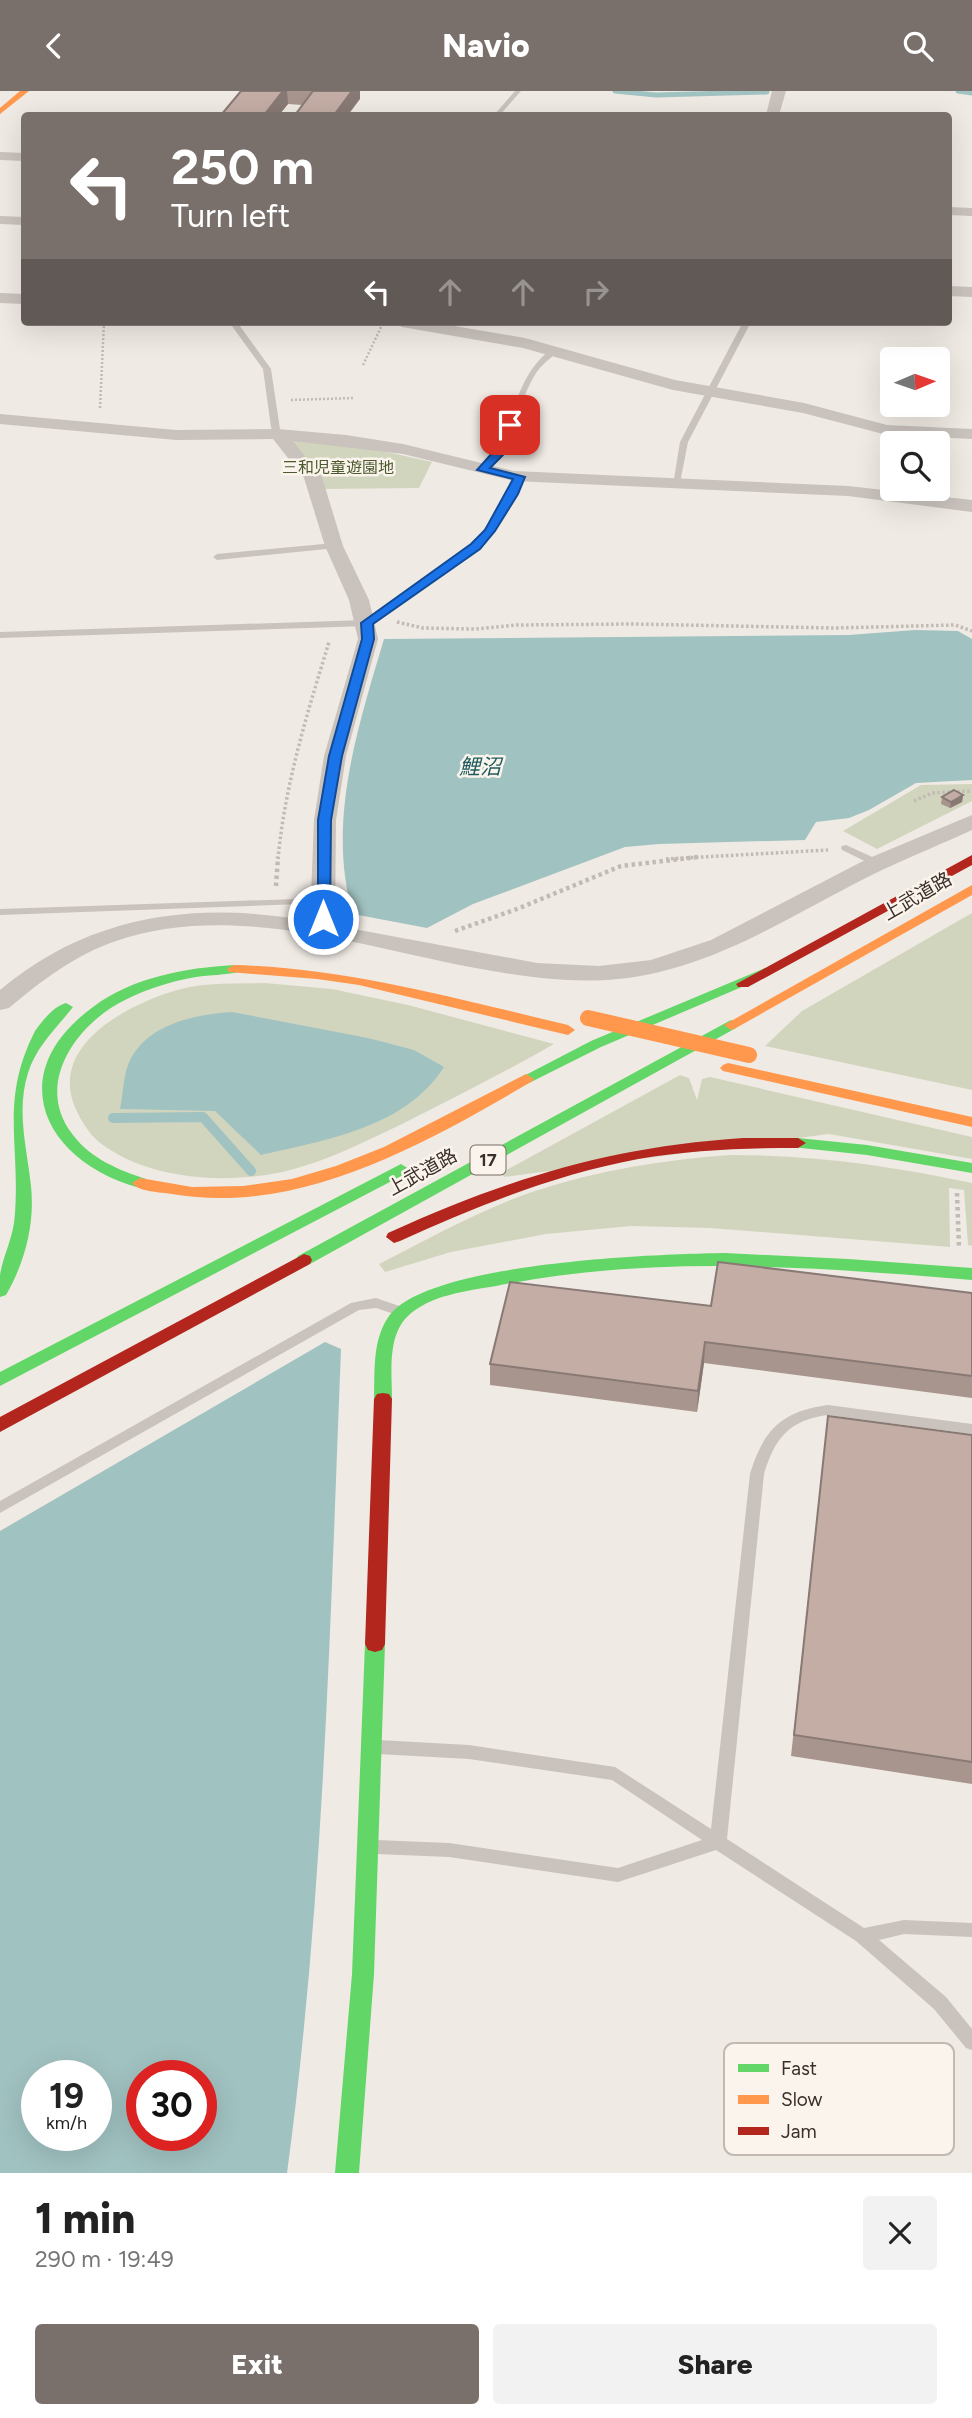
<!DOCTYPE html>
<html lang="en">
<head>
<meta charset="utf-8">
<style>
  body { margin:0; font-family:Figtree,"Noto Sans JP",sans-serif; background:#f2f2f2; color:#222; height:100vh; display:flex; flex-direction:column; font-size:26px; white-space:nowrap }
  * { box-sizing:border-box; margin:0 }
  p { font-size:23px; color:#767676 }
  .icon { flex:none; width:38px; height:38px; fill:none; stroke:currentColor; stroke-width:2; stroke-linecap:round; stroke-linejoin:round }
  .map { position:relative; height:2082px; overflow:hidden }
  .sheet { display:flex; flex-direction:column; background:#fff; flex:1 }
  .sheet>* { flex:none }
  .top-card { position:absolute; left:21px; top:21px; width:931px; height:214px; border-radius:7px; box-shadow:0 7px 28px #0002; background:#7a706b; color:#fff; overflow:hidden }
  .needle { width:46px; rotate:88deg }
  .controls { position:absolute; left:880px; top:256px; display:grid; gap:14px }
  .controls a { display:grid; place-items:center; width:70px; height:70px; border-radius:7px; background:#fff; box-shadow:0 7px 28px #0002; font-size:35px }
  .speed { position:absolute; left:21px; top:1969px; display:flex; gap:14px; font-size:35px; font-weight:700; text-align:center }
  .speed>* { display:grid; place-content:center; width:91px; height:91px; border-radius:50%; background:#fff; box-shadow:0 7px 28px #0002; line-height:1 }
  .speed small { font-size:18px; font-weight:400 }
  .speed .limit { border:10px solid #d22; background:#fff; color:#111 }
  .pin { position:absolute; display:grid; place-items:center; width:60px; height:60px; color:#fff; margin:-30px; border-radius:14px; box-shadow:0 4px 10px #0006 }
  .me { position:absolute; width:77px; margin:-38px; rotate:0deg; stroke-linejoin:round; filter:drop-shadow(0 0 5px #0008) }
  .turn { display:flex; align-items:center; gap:24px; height:147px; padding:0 35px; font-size:32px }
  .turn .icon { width:91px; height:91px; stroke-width:2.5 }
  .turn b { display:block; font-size:49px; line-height:60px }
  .lanes { display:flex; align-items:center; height:66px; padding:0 35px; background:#0003; justify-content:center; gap:35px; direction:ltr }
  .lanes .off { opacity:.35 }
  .round { display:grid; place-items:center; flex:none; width:74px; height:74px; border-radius:7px; background:#f2f2f2 }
  .overview { display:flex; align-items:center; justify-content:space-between; height:119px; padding:0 35px }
  h1 { font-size:42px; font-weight:800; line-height:52px }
  .cta { display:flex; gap:14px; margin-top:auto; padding:14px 35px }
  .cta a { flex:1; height:80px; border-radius:7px; background:#7a706b; color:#fff; font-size:28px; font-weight:800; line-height:80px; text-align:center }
  .cta a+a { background:#f2f2f2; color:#222 }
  header { display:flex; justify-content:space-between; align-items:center; height:91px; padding:0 35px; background:#7a706b; color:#fff; font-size:32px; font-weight:800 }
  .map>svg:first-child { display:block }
</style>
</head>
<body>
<header><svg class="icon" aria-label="back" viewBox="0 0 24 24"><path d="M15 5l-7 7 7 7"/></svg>Navio<svg class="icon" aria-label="search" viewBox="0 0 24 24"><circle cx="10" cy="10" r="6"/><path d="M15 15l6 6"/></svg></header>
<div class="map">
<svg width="972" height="2082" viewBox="0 0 972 2082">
  <rect width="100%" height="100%" fill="#f0eae4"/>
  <!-- green -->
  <path fill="#d2d5be" d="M295,349L373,358L432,371L419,397L324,398L311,373L292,351Z
    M972,693V710L877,758L843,740L921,694Z
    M972,822V999L765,955L802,920Z
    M265,892L332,898L408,914L554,953C503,982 452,1008 400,1034C358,1054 313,1077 266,1084C213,1092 143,1086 99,1051C88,1042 78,1025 73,1011C53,950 133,911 181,898C208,891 237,893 265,892Z
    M680,984L689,987L697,1009L702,988L710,986L972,1046V1068L829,1043L504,1086L501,1082Z
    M730,1064C813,1064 892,1075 972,1092V1155L968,1154L964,1099L949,1097L950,1156L710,1137L631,1135L546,1143L451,1161L385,1181L379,1173C430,1147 481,1118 535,1100C598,1079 664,1069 730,1064Z"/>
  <!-- water -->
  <path fill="#a0c2c1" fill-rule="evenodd" d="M915,539L958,540L972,548V689L916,692L869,719L849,727L816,731L805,749L659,753L625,756L473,813L427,837L353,823C326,732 358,636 384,548L849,544Z
    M232,921L368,947L414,959L444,976C405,1037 325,1049 261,1064L215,1020L120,1018C123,1004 123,987 128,974C143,934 195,923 232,921Z
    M325,1251L341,1258C330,1533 324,1809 287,2082H0V1440ZM37,1984H96V2044H37ZM142,1984H201V2044H142Z"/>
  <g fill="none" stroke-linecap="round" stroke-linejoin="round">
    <!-- stream-far1 -->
    <path stroke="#a0c2c1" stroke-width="5" d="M615,0L656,4L767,1
      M958,0L972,2"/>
    <!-- stream -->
    <path stroke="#a0c2c1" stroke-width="10" d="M113,1027L203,1026L251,1080"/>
    <!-- path-far2 -->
    <path stroke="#c2bab5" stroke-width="2.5" stroke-dasharray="2 2" stroke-linecap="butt" d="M363,274L382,234
      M291,309L353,307
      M100,317L104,231"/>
    <!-- path-far1 -->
    <path stroke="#c2bab5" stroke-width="3.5" stroke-dasharray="2.5 2.5" stroke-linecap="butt" d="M397,531L423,537L475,538L517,534L633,533L834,537L955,534L972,540
      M914,710L932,702L972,700
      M278,768C285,693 307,623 329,551
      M666,768L828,759"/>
    <!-- path -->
    <path stroke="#c2bab5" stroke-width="4.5" stroke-dasharray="3.5 3.5" stroke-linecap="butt" d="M276,795L278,766
      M455,840L517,818L621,775L698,766
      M957,1102L959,1156"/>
    <!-- lane -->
    <path fill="#c9c2bd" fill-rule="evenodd" d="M515,0H521L500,24H494Z
      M229,231H237L271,278L281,345H275L271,336L263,278Z
      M743,231H751L688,351L680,392L673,394L680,351Z
      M553,257L560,259C551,267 543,272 536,282C516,315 513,352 485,381H479L478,379C485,370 493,363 498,353C517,318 519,281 553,257Z
      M519,383L523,386C512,413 498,436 478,457L367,535L0,547V541L365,529L472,453L496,423L515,386Z
      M334,452L338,455L337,457L217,469L213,466L217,463Z
      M846,754L881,770L882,772L881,774H873L842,759L841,757L842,755Z
      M324,807L328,808L329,810L328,812L0,824V818Z
      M376,1207L405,1217L407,1220L405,1223L400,1225L376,1217L359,1219L0,1422V1410L351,1212Z
      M828,1314L972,1333V1343L828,1324C789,1329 775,1347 764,1383L727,1748L864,1837L904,1829L972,1832V1846L904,1843L879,1849L946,1906L972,1938V1959L966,1957L934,1918L856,1850L716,1759L618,1791L449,1766L376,1763L370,1761L368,1756L370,1751L376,1749L449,1752L618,1777L702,1749L612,1689L469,1668L378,1663L372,1661L370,1656L372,1651L378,1649L469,1654L615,1676L711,1738L750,1383C763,1339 782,1320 828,1314Z"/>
    <!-- street -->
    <path fill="#c9c2bd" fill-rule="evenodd" d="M772,0H786L779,24H766Z
      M0,61L24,62V70L0,69Z
      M948,116L972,117V125L948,124Z
      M0,125L24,126V134L0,133Z
      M948,195L972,196V206L948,205Z
      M0,202L24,203V213L0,212Z
      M394,231H431L525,247L675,289L804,312L887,334L972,338V348L887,344L803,322L673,299L523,257L402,236Z
      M0,323L176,339L278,338L346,344L403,353L514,380L848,395L972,409V421L848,405L514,390L403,363L293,350L322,386L343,455L369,509L378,548L346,665L336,729L335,828L332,834L537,872L599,875L651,869L711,849L867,768L972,724V739C933,757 894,772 856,792C779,832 706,879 618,888C568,893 519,885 470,876C357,854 230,811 116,850C75,864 41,890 9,917L0,919V899C91,823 196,810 310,830L314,729L324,665L358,548L349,509L325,455L304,387L273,348L176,349L0,333Z"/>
    <!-- fast -->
    <path fill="#63d668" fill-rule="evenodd" d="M234,874L241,878L239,881C225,884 210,884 196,886C171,890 147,898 125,909C76,933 33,994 73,1044C91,1068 119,1079 146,1088L148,1092L140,1097C44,1071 1,983 93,916C133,886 185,877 234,874Z
      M765,877L772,881L770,884L601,956L531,991L526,993L518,988L591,950Z
      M66,912L73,916C56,938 37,954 28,982C16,1020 27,1057 31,1095C35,1133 25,1171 6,1204L0,1206C0,1199 0,1191 0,1184C3,1164 14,1146 15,1122C20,1050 0,1009 35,940C42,930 54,915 66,912Z
      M731,929L738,934L736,937L310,1173H298L296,1169L298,1165Z
      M798,1047L867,1054L972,1072V1082L867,1064L792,1056L790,1052Z
      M401,1073L409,1078L407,1082L0,1295V1281Z
      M725,1162L848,1168L972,1177V1189C812,1176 654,1163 496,1195C467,1200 429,1204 407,1226C387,1246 392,1283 392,1308L389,1313H377L374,1308C375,1280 372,1249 389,1225C428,1171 658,1163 725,1162Z
      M375,1545L382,1547L385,1553L374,1883L359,2082H335L352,1883L365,1553L368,1547Z"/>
    <!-- slow -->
    <path fill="#ff974d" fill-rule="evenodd" d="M20,0H29L0,23V17Z
      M972,794V804L736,937L731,939L724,934Z
      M234,874C348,877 457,908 568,934L575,939L568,944L359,894L317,888L229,881L227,878Z
      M728,972L972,1026V1036L723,980L720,977L723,974Z
      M526,983L534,988L531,991C424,1053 300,1125 172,1103C160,1101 139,1101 132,1092L140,1087L192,1096L243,1095L292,1088L336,1075L384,1056Z"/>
    <!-- jam -->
    <path fill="#b3261e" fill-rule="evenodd" d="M972,764V774L748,896H738L736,893Z
      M743,1047H798L806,1052L798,1057C744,1057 691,1059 638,1068C554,1084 477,1115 400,1150L394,1152L386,1146L388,1142C510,1087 609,1056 743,1047Z
      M304,1163L310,1165L312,1169L310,1173L0,1341V1326Z
      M383,1302L389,1303L392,1308L385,1553L382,1559L375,1561L368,1559L365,1553L374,1308L377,1303Z"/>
    <!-- slow-bridge -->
    <path stroke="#ff974d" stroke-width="16" d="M588,927L749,964"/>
  </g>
  <!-- wall -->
  <path fill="#a8958e" d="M241,0H360V8L302,14L288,13L279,24H221Z
    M963,704L962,711L950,717L941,713L942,706Z
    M972,1202V1307L704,1272L697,1321L490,1294V1273L711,1215Z
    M828,1325L972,1344V1693L791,1665Z"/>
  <!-- shaded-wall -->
  <path fill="#887974" d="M283,0H287L288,13L279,24H264Z
    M352,0H360V8L348,24H334Z
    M963,704L962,711L950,717L951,711Z
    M705,1251L704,1272L697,1321L698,1300Z"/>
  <!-- building -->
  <path fill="#c3ada5" stroke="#887974" stroke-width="2" d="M241,0H283L264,24H221Z
    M313,0H352L334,24H295Z
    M954,699L963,704L951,711L942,706Z
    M718,1171L972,1202V1285L705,1251L698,1300L490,1273L510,1191L711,1215Z
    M828,1325L972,1344V1671L794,1644Z"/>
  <!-- route -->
  <path fill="#1a73e8" stroke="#114b97" stroke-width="2" d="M507,332L516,334L505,362L490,377L525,386L518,403L495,440L480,458L373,533L374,548L342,665L331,729L330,828L328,831H318V729L329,665L362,548L361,532L471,453L485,439L513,388L477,379L494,360Z"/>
  <g text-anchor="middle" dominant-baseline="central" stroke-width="5" stroke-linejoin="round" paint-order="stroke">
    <!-- far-park labels -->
    <g font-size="16" fill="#4b592d" stroke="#fbf4ed">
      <text x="338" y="376">三和児童遊園地</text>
    </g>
    <!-- shield labels -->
    <rect fill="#fbf4ed" stroke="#746a64" stroke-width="2" x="470.5" y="1054.5" width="35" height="29" rx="5"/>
    <g font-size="18" font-weight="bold" fill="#3a2f2a">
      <text x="488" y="1069">17</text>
    </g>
    <!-- street labels -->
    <g font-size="19" fill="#3a2f2a" stroke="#fbf4ed">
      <text transform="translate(917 805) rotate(-30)">上武道路</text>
      <text transform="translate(422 1081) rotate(-29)">上武道路</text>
    </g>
    <!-- water labels -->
    <g font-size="21" font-style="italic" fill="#1e5b5d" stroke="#fbf4ed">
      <text x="480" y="675">鯉沼</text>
    </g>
  </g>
  <!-- legend -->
  <rect x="724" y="1952" width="230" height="112" rx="10" fill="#fbf4ed" stroke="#c1b9b2" stroke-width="2"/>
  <rect x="738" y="1973" width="31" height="8" fill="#63d668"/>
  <rect x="738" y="2004" width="31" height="9" fill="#ff974d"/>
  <rect x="738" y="2036" width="31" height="8" fill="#b3261e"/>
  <g font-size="19" fill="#3a2f2a">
    <text x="781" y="1984">Fast</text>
    <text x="781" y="2015">Slow</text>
    <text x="781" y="2047">Jam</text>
  </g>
</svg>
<div class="controls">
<a><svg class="needle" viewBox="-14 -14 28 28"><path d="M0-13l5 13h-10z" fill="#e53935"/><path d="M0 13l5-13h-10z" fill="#767676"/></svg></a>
<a><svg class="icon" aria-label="search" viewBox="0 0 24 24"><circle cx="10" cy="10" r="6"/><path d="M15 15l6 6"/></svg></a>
</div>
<div class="speed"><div>19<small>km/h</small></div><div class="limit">30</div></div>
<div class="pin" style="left:510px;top:334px;background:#d93025"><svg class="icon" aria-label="arrive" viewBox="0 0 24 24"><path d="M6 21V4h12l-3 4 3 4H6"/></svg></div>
<svg class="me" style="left:323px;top:828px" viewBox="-20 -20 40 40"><circle r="17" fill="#1a73e8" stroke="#fff" stroke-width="3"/><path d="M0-11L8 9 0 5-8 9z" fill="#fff"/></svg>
<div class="top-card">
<div class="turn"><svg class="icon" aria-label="left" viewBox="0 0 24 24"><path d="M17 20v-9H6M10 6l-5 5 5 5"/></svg><div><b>250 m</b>Turn left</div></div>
<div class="lanes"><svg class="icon" aria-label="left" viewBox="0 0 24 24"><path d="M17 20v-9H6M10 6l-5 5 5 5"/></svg><svg class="icon off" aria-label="ahead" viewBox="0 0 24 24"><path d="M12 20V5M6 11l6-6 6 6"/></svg><svg class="icon off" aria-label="ahead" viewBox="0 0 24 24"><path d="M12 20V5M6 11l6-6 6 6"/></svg><svg class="icon off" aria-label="right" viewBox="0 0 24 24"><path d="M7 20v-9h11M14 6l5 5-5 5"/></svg></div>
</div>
</div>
<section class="sheet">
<div class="overview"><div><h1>1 min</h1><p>290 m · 19:49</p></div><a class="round"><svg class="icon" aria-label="close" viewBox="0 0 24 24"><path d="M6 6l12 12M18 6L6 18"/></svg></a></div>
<div class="cta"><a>Exit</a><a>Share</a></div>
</section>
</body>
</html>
